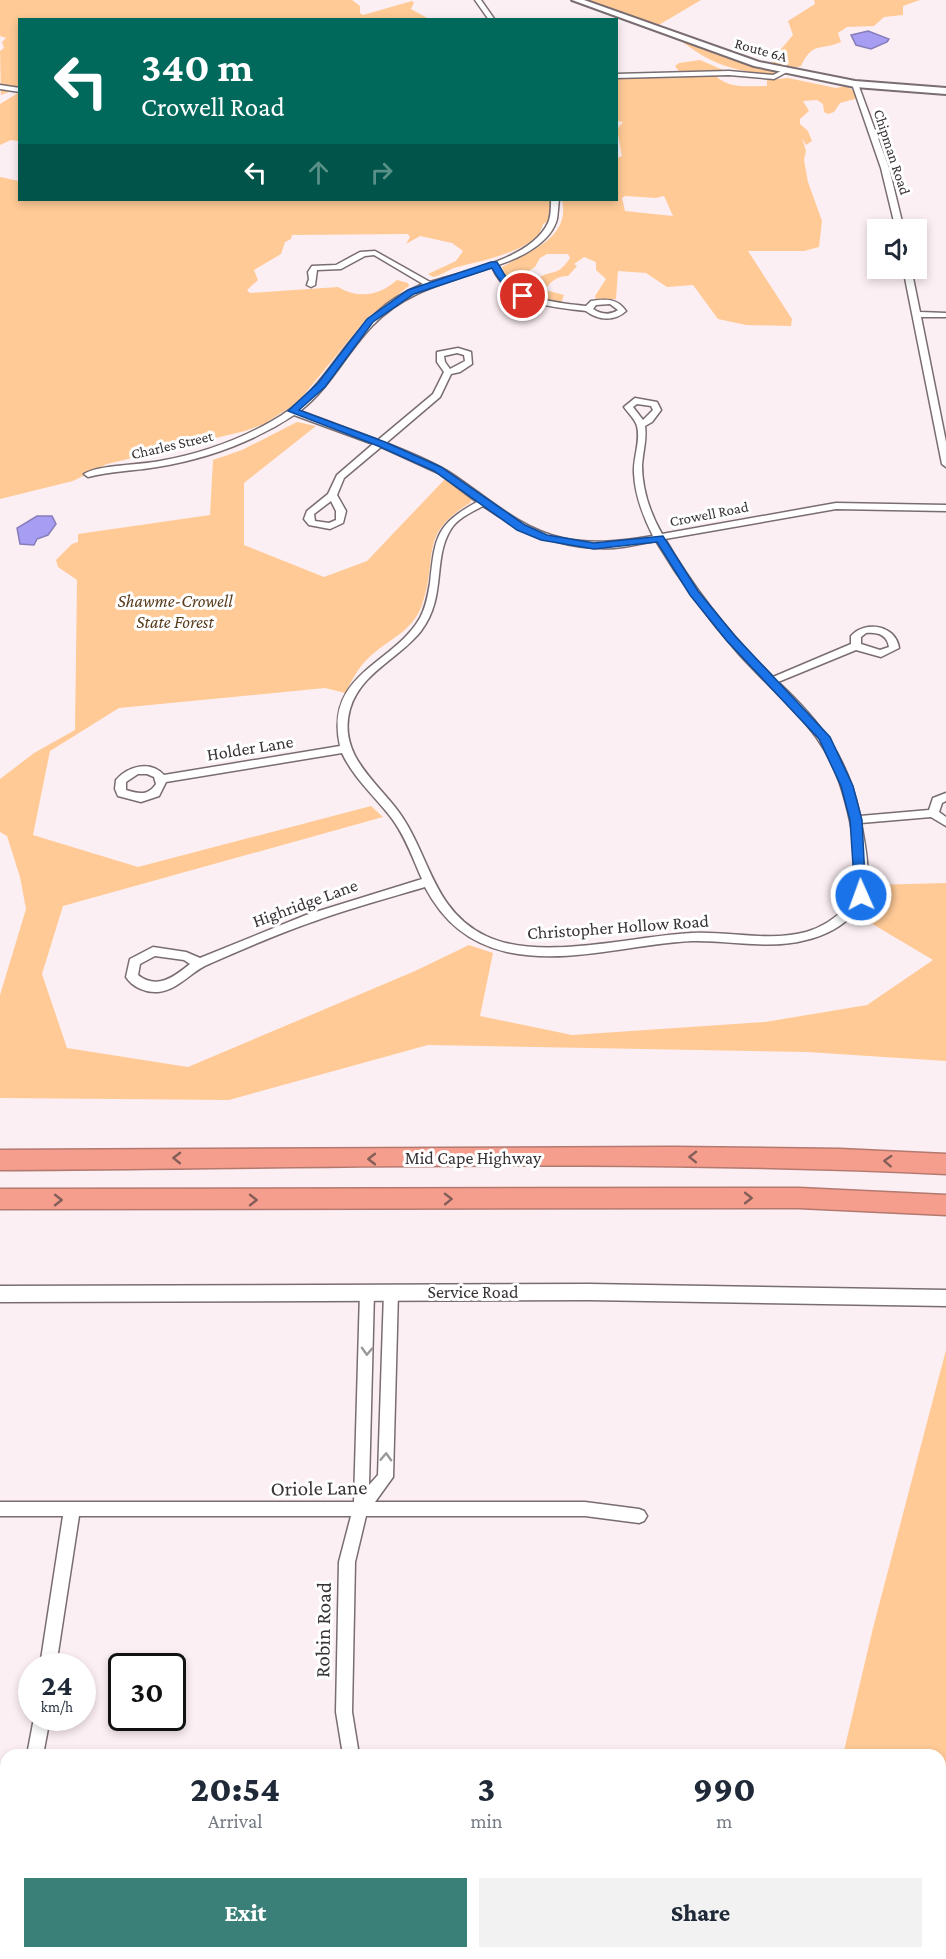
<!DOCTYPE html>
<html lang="en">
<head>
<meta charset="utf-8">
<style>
  body { margin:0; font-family:"Crimson Pro",serif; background:#f2f2f3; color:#1f2937; height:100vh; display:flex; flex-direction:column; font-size:22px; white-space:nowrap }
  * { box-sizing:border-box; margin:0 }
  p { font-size:20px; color:#747a83 }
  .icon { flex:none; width:33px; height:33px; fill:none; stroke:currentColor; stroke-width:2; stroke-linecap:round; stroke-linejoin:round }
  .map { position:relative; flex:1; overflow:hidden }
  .details { position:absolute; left:0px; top:1749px; width:946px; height:210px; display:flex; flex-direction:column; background:#fff; border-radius:18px 18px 0 0; box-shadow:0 3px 9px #0003 }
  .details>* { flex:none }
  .banner { position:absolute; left:18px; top:18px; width:600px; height:183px; border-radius:0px; box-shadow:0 3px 9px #0003; background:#00695c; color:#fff; overflow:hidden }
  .fabs { position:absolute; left:867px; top:219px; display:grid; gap:12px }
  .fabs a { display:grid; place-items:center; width:60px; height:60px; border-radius:0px; background:#fff; box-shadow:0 3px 9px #0003; font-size:30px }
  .speed { position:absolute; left:18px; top:1653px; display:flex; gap:12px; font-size:30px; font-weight:700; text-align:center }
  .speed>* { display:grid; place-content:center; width:78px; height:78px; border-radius:50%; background:#fff; box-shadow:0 3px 9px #0003; line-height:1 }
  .speed small { font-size:15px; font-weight:400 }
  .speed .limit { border:3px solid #111; border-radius:9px; background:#fff; color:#111 }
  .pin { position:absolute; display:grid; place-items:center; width:51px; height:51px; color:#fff; margin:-26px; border:3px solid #fff; border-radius:50%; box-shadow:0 2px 6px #0007 }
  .me { position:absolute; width:66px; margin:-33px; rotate:358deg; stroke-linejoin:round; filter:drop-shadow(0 0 4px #0008) }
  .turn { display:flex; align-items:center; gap:21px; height:126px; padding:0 24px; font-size:27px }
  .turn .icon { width:78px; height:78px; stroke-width:2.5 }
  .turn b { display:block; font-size:42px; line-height:51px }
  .lanes { display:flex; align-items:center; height:57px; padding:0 24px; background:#0003; justify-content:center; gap:30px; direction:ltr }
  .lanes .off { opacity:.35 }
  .eta { display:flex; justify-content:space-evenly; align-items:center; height:102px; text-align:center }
  .eta b { font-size:36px; font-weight:800; line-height:42px }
  .cta { display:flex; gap:12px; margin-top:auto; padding:12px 24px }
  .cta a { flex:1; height:69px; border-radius:0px; background:#3a8078; color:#fff; font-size:24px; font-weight:800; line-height:69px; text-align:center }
  .cta a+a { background:#f2f2f3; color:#1f2937 }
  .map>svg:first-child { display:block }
</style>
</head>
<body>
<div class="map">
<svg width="946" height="1959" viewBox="0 0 946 1959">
  <rect width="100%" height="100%" fill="#fceff3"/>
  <!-- green -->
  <path fill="#ffca96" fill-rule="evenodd" d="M0,0H352L360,6V13L363,15L412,1L414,3L411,9L429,19L20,20L19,88L1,95L0,51L4,48L2,42L6,38L0,36Z
    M585,0H701L657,26Z
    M814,0H920L903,6V15L884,17L874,26L847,27L838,33L841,42C820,51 813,41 801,66L792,68L773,65L771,61L793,35L788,21L815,4Z
    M680,40L776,71L778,73L772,75C732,70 712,65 680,40Z
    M700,60L723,70L724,71L681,74L675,66L679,63Z
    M719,75L717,77C730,89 750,86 767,86V80L788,78L836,88L846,86L856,92L855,99L840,103L834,112L828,114L824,112L823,104L817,100L803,101L809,111L800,119V124L808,131L812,141L806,145L802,138L806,151L804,160L808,182L822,221L819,247L804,251H748L792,319L791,326L746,325L718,319L693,285L667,287L646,273L618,271L616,299L596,301L595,296L606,279L596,270V262L584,257L574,264L577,266L568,276C557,276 551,281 545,290L564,295L561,303L547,301L527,293C531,288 534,282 539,278C551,269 557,278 570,258L568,254H547L540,258L535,267L522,275L521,287H517L504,273L502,267C528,252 571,238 562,200H616L617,158L622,156L617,129L623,122L617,121V77ZM625,196L656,198L664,196L673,216L625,211L622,198Z
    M18,93L19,141L11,140L0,145V104Z
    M0,177L19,181L20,200H551V220L543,224C538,252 477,261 454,268C446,271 442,275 433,277L428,274L456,261L463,251L452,243L420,236L406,244L410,237L408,234L292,235L291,239L285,242L281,254L254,270L258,280L247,290L250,293L338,287C358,299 379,296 397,280L408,283L409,286L367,318L298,402L264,424L245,431L107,464L73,481L0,499Z
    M297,422L316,426L244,483V545L324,577L367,561L445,479L472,499L470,503C417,535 439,557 422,605C414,629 392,638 374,653C360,664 353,678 345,693L325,688L119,708L50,751L33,835L138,867L371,806L383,817L63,906L42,974L67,1048L188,1067L415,971L469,945L493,953L480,1016L572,1035L765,1022L867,1005L933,960L859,916L867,905L872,885L946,883V1061L807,1052L428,1045L229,1100L0,1098V995L26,909L20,877L7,836L0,832V779L34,753L75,730L77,580L58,567L56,560L72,544L78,542V534L210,515L213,460L242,450Z
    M946,1350V1959H795L796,1953H940V1755H843L873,1628Z"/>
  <!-- water -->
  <path fill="#a79df2" stroke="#867db9" stroke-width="1.5" d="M868,31L889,39L887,42L871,49L856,45L851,35Z
    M37,516H52L56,524L48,535L37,539L34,545L20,544L17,528Z"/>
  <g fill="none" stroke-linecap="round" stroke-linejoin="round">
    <defs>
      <path id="minor" d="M475,0H481L495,20H489Z
        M785,69L788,71L787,72L774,79L729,75L616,78V74L729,71L773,75Z
        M855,82L858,84L889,168L904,230H896L881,168L852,84Z
        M0,85L20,88V92L0,89Z
        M551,200H559C558,206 558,213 557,219C551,243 520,258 498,265C514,300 552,302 586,306L591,301C606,299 617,298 626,311C614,322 598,320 586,311C550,307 508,304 492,267C448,282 405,291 372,326C346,353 330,388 300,411L378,440L433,394L444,372L437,362V352L458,348L471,352L472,364L460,372L451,374L440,397L386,443C408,452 432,461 452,474C488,498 519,528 562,538C593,545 623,541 653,536C643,516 635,496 634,473C633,458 641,441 637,426C635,419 628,413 624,407L635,398L657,402L661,410L652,422L645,426C647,439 643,451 642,465C642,489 650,513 662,534L836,503L946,505V511L836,509L665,539C694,589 731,636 773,677L851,644V636C865,620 896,625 899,648L881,657L856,650L778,682C821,722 848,758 860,816L929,810L933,798L946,793V801L942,803L939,812L946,817V826L931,817L861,823C866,851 875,887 856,911C844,926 824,936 806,940C769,950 730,940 692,941C632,944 567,965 507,952C468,943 443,921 425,887C388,898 351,908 315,921C279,933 244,949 209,964C191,971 179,990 158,992C146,993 132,987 126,977L130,959L153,947L186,952L200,958L306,915L422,879C413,859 406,838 393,820C376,797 354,779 342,753L166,782L159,796L141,802L118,796L115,789L116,780C128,766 150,760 164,775L340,746C324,673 393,665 420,618C426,607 428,595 430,583C435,538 435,525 477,502L440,474L381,447L344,478L337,495L346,511L343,523L330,529L309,525L304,519L307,511L328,494L337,475L373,444L294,415C253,442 206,459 157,467C134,471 111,471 88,477L84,474C97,465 141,465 160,461C199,454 237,441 272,421C324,392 336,349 376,313C390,300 406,291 423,284L374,255L365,256L341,269L317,270L315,285L311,287L307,285L309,279L308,272L312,266L336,265L360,252L375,251L430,282C465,271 531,259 548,223C551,217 551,207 551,200ZM610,304L618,310C609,316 601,314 593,309L596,305ZM457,353L464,355L465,361L450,369L445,362L444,356ZM637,404L651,406L653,410L643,420L633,407ZM331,501L336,511V520L329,523L315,521L314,514ZM483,506C522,533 565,551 614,548C628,547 642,543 656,541C680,581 708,619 739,654C787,707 828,730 846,804C853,831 865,886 845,908C835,919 820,928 806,932C769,942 729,931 692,933C632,936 540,962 486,936C430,909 430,851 395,807C372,778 338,752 350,709C361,672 399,659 421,631C447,597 432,559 451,529C458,518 472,512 483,506ZM866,633C877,632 887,634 889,647L880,650L861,644V637ZM138,774H147L154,777L156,784C148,796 139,794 126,790V782ZM155,956L184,960L190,964C174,977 157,990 138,975L140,964Z
        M903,268H911L920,312L946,313V317H921L946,442V467L942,464Z
        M367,1286L372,1288L374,1292L369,1485L378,1475L384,1292L386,1288L391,1286L396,1288L398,1292L393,1477L375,1502H585L639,1509L644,1511L647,1516L644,1521L639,1523L585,1516H366L355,1562L352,1712L359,1755H343L336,1712L339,1562L351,1516H79L56,1666H40L63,1516H0V1502H354L360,1292L362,1288Z
        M34,1718H50L43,1755H27Z
        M6,1839V1871L0,1874V1842Z
        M353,1953H371L369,1959H351Z"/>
      <path id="tertiary" d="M589,1284L946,1290V1306L589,1300L0,1302V1286Z"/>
      <path id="secondary" d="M572,0H584L759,62L855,81L946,88V94L855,87L754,66Z"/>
      <path id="motorway" d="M673,1147L840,1149L946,1154V1174C631,1159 315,1168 0,1170V1150Z
        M799,1188L946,1195V1215L799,1208L0,1209V1189Z"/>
    </defs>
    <!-- minor casing -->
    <use href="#minor" stroke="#796d71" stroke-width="3"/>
    <!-- tertiary casing -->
    <use href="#tertiary" stroke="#796d71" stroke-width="3"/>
    <!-- secondary casing -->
    <use href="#secondary" stroke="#796d71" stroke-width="4"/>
    <!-- motorway casing -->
    <use href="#motorway" stroke="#b3796f" stroke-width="3"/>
    <!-- minor -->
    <use href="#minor" fill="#fff" fill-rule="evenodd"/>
    <!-- tertiary -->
    <use href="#tertiary" fill="#fff" fill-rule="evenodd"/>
    <!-- secondary -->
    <use href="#secondary" fill="#fff" fill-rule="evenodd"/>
    <!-- motorway -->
    <use href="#motorway" fill="#f59e8e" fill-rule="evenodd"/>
  </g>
  <!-- one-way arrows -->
  <defs><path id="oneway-chevron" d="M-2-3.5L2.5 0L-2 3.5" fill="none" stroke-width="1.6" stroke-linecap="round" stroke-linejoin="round" transform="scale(1.5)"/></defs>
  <g stroke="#845e59">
    <use href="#oneway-chevron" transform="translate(693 1157) rotate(-179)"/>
    <use href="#oneway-chevron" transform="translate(177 1158) rotate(-179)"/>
    <use href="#oneway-chevron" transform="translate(372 1159) rotate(180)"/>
    <use href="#oneway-chevron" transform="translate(888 1161) rotate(-177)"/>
    <use href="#oneway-chevron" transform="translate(748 1198)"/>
    <use href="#oneway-chevron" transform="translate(448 1199) rotate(-1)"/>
    <use href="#oneway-chevron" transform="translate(58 1200)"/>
    <use href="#oneway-chevron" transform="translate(253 1200)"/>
  </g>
  <g stroke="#9c999a">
    <use href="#oneway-chevron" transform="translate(367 1351) rotate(92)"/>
    <use href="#oneway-chevron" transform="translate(386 1457) rotate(-88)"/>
  </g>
  <!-- route -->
  <path fill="#1a73e8" stroke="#114b97" stroke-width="1.5" d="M491,262H497L507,279L526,294V297C511,298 498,279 492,268L414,294L373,322L325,387L299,410L385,442L441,467L525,525L547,535L594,543L663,536L698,591L735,636L830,737L853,786L862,820L866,899L861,900L855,895L850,820L841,786L819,739L727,641L690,595L657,542L594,549L541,540L517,530L434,471L378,446L288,411L318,383L367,319L408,290Z"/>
  <g text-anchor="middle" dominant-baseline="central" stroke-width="6" stroke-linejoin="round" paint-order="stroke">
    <!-- far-street labels -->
    <g font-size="15" fill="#383335" stroke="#fff">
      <text transform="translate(761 50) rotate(16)">Route 6A</text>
      <text transform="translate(892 152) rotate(72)">Chipman Road</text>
      <text transform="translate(172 445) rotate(-13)">Charles Street</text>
      <text transform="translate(709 514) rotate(-11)">Crowell Road</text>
    </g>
    <!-- park labels -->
    <g font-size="18" font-style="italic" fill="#593c1d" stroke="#fff">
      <text x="175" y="601">Shawme-Crowell<tspan x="175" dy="21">State Forest</tspan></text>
    </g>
    <!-- street labels -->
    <g font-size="18" fill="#383335" stroke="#fff">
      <text transform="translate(250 748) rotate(-9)">Holder Lane</text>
      <text transform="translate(305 903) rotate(-20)">Highridge Lane</text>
      <text transform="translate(618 927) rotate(-4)">Christopher Hollow Road</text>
      <text x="473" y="1158">Mid Cape Highway</text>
      <text x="473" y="1292">Service Road</text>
    </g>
    <!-- near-street labels -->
    <g font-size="21" fill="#383335" stroke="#fff">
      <text transform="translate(319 1488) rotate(-1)">Oriole Lane</text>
      <text transform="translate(323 1630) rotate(-89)">Robin Road</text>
    </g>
  </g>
</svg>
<div class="fabs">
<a><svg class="icon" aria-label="sound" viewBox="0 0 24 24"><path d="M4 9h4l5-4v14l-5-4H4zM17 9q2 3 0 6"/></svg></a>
</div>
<div class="speed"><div>24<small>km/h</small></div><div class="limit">30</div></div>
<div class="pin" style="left:523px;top:296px;background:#d93025"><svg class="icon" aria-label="arrive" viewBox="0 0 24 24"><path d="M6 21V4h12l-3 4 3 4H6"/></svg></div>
<svg class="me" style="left:861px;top:895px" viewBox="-20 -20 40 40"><circle r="17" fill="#1a73e8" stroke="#fff" stroke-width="3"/><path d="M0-11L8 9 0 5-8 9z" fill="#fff"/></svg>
<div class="banner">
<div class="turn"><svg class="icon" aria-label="left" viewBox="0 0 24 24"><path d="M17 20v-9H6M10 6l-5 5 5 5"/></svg><div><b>340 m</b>Crowell Road</div></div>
<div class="lanes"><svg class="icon" aria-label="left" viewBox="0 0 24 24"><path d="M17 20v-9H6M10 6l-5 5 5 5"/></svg><svg class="icon off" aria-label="ahead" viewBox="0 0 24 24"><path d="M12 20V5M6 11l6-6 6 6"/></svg><svg class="icon off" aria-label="right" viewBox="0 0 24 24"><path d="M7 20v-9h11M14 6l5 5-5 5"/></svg></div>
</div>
<section class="details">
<div class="eta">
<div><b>20:54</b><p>Arrival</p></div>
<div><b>3</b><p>min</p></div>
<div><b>990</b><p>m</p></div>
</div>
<div class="cta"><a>Exit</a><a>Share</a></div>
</section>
</div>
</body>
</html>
